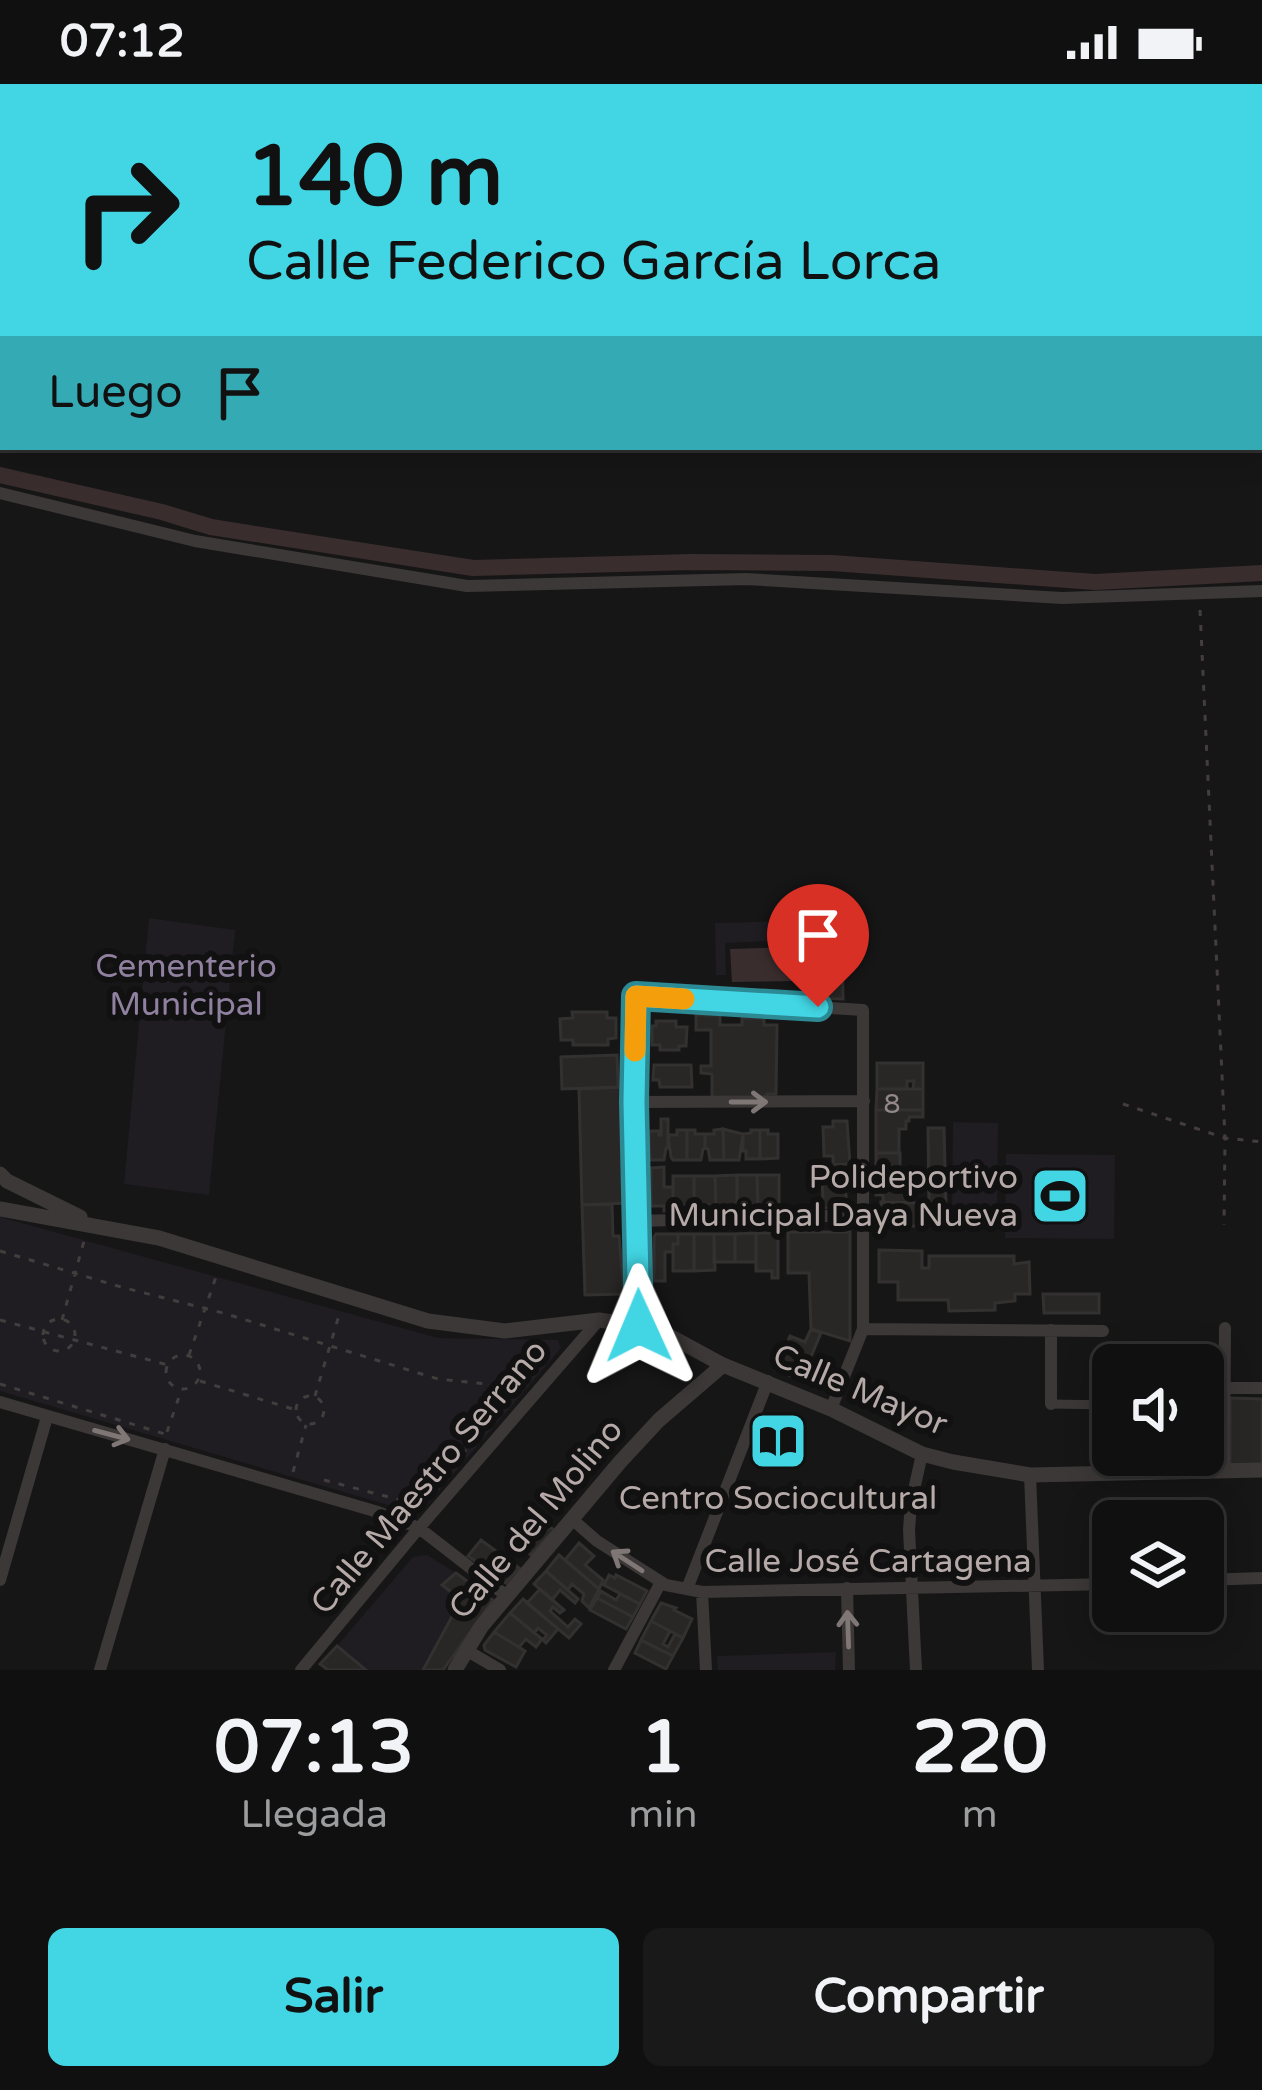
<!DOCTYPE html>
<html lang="es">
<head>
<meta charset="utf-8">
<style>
  body { margin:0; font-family:"Varela Round",sans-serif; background:#1a1919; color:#f1f3f6; height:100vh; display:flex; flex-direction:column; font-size:45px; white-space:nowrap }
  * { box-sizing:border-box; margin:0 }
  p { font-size:39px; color:#9c9d9f }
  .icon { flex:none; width:66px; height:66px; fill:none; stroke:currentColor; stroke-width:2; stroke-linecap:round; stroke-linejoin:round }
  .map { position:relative; height:1586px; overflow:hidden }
  .side { display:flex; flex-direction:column; background:#111010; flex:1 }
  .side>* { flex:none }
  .banner { position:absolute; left:0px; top:0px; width:1263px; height:366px; box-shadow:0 6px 30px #0003,0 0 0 3px #303030; background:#42d5e3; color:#111; overflow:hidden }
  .tools { position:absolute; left:1092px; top:1260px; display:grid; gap:24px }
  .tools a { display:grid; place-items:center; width:132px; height:132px; border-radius:18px; background:#111010; box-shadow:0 6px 30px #0003,0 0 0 3px #303030; font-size:60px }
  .pin { position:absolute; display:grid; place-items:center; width:102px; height:102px; color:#fff; margin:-123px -51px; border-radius:50% 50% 50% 0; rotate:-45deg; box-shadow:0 0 12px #0007 }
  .pin .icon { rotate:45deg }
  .me { position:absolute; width:132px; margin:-66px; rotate:359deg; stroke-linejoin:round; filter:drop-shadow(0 0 9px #0008) }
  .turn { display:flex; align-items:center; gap:42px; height:252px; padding:0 48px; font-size:54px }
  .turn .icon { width:156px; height:156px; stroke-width:2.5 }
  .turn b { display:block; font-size:84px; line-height:102px }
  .then { display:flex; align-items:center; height:114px; padding:0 48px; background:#0003; gap:24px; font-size:45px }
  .eta { display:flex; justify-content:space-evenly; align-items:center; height:204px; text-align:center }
  .eta b { font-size:72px; font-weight:700; line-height:84px }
  .action { display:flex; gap:24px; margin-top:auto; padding:24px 48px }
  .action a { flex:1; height:138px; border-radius:18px; background:#42d5e3; color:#111; font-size:48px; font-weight:700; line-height:138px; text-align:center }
  .action a+a { background:#1a1919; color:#f1f3f6 }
  .status { display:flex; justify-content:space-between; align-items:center; height:84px; padding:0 60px; background:#111010; direction:ltr }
  .status svg { height:33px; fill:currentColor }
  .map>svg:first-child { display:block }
</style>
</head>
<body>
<div class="status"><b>07:12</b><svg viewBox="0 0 49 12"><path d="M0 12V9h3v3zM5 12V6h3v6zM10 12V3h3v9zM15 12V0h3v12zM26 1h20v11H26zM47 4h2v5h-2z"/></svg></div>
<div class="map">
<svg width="1262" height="1586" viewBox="0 0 1262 1586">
  <rect width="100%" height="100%" fill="#171616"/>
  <!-- green -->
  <path fill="#1f1c22" d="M149,834L235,846L209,1111L124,1100Z
    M794,837V856L725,859L726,891H716L715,839Z
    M953,1038L998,1039L997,1132H952Z
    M1006,1070L1115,1071L1114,1155L1005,1154Z
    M0,1133L438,1254L558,1256L561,1264L425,1423L415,1428L405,1426L0,1307Z
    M427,1471L456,1489L443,1501L461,1516L423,1586H366L337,1562L413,1473Z
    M836,1568L835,1586H718L717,1572Z"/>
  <!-- water -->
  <path fill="#3a2d2e" d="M795,863V897L732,898L730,865Z"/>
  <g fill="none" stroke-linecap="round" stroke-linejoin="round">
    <!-- canal -->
    <path stroke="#3a2d2e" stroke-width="16" d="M0,391L162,428L211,443L473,484L691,478L832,479L1095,498L1262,489"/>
  </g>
  <!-- building -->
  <path fill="#282726" stroke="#333130" stroke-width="3" d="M842,853L843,915L813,914V874H826L825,854Z
    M572,928H607V934H616V954L608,955V961H573V956H561L560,935L573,934Z
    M696,931H720V941H742V934H764V941H777L776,1010H767V1014H712V990L701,989V982H711V946H696Z
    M656,937H676V943H687L686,962H679V966H660V961H652V942H656Z
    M617,971L618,1003L562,1005L561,973Z
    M877,979H923V1005H913L914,997H907V1005H877Z
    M654,981H691L692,1003H660L659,996H653Z
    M625,1003L628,1119L582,1121L579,1005Z
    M877,1005H923V1026H876Z
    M876,1026H923V1033H909V1037H906V1045H899V1069H876Z
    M661,1035H668V1064H666L664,1076H650L649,1047H659V1051H661Z
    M833,1037H847L850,1080L833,1081V1072H824L823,1043H833Z
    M928,1044H944L946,1122H929Z
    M723,1045L743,1050L739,1076H724Z
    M723,1045L724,1076H710L708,1065L705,1064V1050H714V1046Z
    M677,1046H687V1076H673L671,1073L668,1051H677Z
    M687,1046H695V1050H705V1064L703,1065L701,1076H687Z
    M751,1046H760V1075H746V1067H743V1050L751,1049Z
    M760,1046H768V1050H778V1074L760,1075Z
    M876,1069H900V1088H876Z
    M822,1081H843L847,1123L823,1124Z
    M664,1083V1103H673V1127H664V1122H651V1084Z
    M883,1088H912L911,1119L883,1118V1111H876V1097H883Z
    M737,1091V1121H723V1126H716L715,1092Z
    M737,1091H757L758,1124L751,1125L750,1121H737Z
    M757,1091H779V1120H765V1124H758Z
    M673,1092H694V1121L680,1122V1126L673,1127Z
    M694,1092H715L716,1126H708V1121H694Z
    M881,1118L925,1119L924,1142H881Z
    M612,1120L613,1152H619L624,1210L585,1211L582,1121Z
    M788,1148H850V1257L811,1245L809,1189H788Z
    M756,1149H778V1194H772V1187H756Z
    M756,1149V1178H735V1150Z
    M656,1150H678V1160H673V1168H665V1197H654V1153Z
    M678,1150H694V1187H673V1160H678Z
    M694,1150H714L715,1186L694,1187Z
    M714,1150H735V1178H714Z
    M879,1166L922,1167V1184H929V1172H1014V1180L1029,1178L1030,1210H1015V1217L995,1219V1226L949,1227L948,1216H898V1198H879Z
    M1043,1210H1099V1229H1044Z
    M811,1245L821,1249L801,1296L776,1286L790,1252L805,1258Z
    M1230,1314L1262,1315V1382L1230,1381Z
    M533,1431L554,1446L531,1471L515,1458Z
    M481,1456L519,1484L506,1499L468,1472Z
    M579,1459L594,1472L585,1481L603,1496L599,1505L565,1476Z
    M559,1471L599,1505L589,1524L582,1517L584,1510L572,1500L568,1506L546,1487Z
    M546,1487L578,1515L575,1519L560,1506L552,1516L534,1500Z
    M456,1489L493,1516L443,1586H423L461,1516L442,1501Z
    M609,1491L615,1494L616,1491L647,1507L640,1520L604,1501Z
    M540,1505L564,1526L560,1529L553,1523L550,1527L568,1543L575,1535L581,1540L569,1554L527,1519Z
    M601,1507L616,1516L620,1510L640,1520L633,1533L597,1514Z
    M597,1514L633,1533L626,1545L590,1526Z
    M523,1515L558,1545L546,1559L543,1556L547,1551L538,1544L534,1549L510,1529Z
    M661,1519L676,1524L674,1526L692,1535L683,1554L651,1537Z
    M510,1529L542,1555L536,1563L526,1555L519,1563L494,1548Z
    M651,1537L670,1547L663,1560L668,1563L675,1550L683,1554L673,1572L641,1556Z
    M494,1548L525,1567L516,1583L485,1566L484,1561Z
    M641,1556L673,1572L666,1585L635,1569Z
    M337,1562L366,1586H328L320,1580Z"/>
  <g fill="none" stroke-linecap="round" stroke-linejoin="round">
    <!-- path -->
    <path stroke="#433e3d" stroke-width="3" stroke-dasharray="6 9" stroke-linecap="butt" d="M1200,526L1225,1054L1224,1141
      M1123,1020L1225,1054L1262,1058
      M0,1167L121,1203L223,1229L438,1295L516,1303L459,1374
      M43 1251a16 16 0 1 1 32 0a16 16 0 1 1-32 0Z
      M0,1236L168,1281
      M62,1236L84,1157
      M189,1271L217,1190
      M166 1288a17 17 0 1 1 34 0a17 17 0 1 1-34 0Z
      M200,1297L296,1326
      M0,1300L165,1350
      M296 1326a14 14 0 1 1 28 0a14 14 0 1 1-28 0Z
      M315,1312L340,1228
      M167,1348L181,1307
      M293,1388L306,1341
      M324,1396L419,1421"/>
    <!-- pedestrian -->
    <path stroke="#3c3837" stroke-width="9" d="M1203,1312H1220V1319
      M1051,1320L1113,1321"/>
    <!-- minor -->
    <path stroke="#3c3837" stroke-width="12" d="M0,409L195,457L467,502L746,495L1062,514L1262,507
      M634,1018L864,1017
      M637,1137L864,1131
      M639,1242L634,1018L636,912L863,926V1245L831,1325
      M863,1245L1103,1247
      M1051,1246V1320
      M1225,1304H1262
      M0,1318L378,1428L419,1444L508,1513
      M1224,1386L1225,1244
      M1030,1391L1038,1586
      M573,1436L597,1457L666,1501L702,1508L1113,1500
      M0,1496L47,1333
      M1203,1496L1262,1494
      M847,1504L849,1586
      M687,1505L768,1297
      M702,1508L706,1586
      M466,1566L500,1586
      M100,1586L165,1365
      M301,1586L419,1444L599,1236
      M614,1586L661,1498
      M916,1586L909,1446L911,1419L922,1370"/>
    <!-- tertiary -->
    <path stroke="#3c3837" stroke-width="15" d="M0,1090L7,1097L80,1133
      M0,1125L159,1154L428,1237L505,1247L599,1236L639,1242L666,1250L723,1281L831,1325L922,1370L953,1378L1030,1391L1262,1386
      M455,1586L481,1543L620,1378L659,1336L723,1281"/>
  </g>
  <!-- one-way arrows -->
  <defs><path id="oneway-shaft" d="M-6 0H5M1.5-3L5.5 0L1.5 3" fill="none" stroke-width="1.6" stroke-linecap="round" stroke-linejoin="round" transform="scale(3)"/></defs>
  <g stroke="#7f7776">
    <use href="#oneway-shaft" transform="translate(749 1018)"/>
    <use href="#oneway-shaft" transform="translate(112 1351) rotate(15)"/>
    <use href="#oneway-shaft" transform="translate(627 1477) rotate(-147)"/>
    <use href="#oneway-shaft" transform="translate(848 1545) rotate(-92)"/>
  </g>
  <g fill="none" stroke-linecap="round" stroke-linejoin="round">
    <defs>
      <path id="route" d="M639,1242L634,1018L636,912L818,923"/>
    </defs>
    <!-- route casing -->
    <use href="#route" stroke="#2b8a94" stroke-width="30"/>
    <!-- route -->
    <use href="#route" stroke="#42d5e3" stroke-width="21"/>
    <!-- slow -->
    <path stroke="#f59e0b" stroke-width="21" d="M635,967L636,912L684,915"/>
  </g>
  <!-- icons -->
  <defs>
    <symbol id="stadium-square" viewBox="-11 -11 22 22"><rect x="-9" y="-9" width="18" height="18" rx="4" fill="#42d5e3" stroke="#121111"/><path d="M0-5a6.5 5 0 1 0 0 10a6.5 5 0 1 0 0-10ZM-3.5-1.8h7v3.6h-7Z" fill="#111"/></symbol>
    <symbol id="library-square" viewBox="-11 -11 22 22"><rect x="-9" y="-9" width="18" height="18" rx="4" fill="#42d5e3" stroke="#121111"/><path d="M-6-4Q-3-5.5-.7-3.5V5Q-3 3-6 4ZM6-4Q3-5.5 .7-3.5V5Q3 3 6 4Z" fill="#111"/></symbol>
  </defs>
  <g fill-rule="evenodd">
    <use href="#stadium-square" x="1027" y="1079" width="66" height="66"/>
    <use href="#library-square" x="745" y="1324" width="66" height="66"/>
  </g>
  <g text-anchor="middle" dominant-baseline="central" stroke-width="12" stroke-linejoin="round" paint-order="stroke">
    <!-- number labels -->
    <g font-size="27" fill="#928988">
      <text x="892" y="1020">8</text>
    </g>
    <!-- park labels -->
    <g font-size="33" fill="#9081a0" stroke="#121111">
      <text x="186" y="882">Cementerio<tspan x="186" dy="38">Municipal</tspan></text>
    </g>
    <!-- poi labels -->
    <g font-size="33" fill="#b6aaa9" stroke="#121111" text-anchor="end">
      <text x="1018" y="1093">Polideportivo<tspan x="1018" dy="38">Municipal Daya Nueva</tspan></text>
      <text x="778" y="1414" text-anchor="middle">Centro Sociocultural</text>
    </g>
    <!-- street labels -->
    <g font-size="33" fill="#b6aaa9" stroke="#121111">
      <text transform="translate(860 1306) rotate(23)">Calle Mayor</text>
      <text transform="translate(429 1393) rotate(-50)">Calle Maestro Serrano</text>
      <text transform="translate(536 1435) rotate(-50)">Calle del Molino</text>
      <text x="868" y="1477">Calle José Cartagena</text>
    </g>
  </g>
</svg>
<div class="tools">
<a><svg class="icon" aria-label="sound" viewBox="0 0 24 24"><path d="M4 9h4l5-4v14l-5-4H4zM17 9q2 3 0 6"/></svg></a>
<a><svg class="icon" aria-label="layers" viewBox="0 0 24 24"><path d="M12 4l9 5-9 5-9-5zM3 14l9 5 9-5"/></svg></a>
</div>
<div class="pin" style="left:818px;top:923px;background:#d93025"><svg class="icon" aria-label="arrive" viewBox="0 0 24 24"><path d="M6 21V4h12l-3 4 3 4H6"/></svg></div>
<svg class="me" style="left:639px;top:1242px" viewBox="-20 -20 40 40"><path d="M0-17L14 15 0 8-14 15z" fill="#42d5e3" stroke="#fff" stroke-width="4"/></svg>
<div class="banner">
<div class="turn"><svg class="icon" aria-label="right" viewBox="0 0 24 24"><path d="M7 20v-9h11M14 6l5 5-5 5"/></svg><div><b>140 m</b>Calle Federico García Lorca</div></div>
<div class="then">Luego<svg class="icon" aria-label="arrive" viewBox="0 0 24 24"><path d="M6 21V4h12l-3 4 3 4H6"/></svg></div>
</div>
</div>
<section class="side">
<div class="eta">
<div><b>07:13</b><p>Llegada</p></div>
<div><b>1</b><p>min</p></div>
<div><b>220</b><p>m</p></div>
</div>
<div class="action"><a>Salir</a><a>Compartir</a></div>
</section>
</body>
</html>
